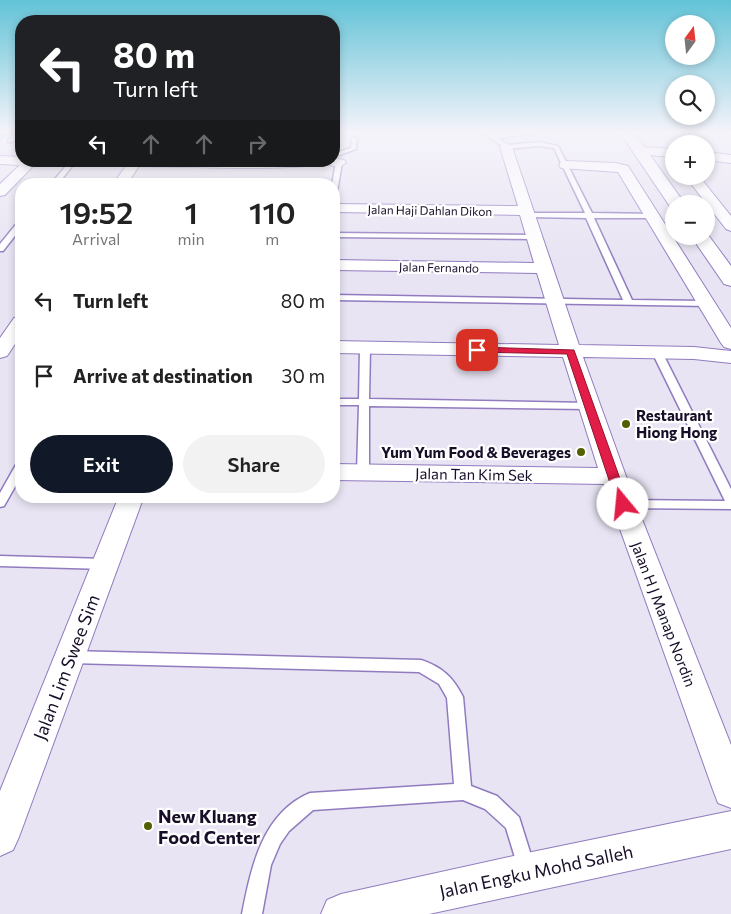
<!DOCTYPE html>
<html lang="en">
<head>
<meta charset="utf-8">
<style>
  body { margin:0; font-family:Commissioner,sans-serif; background:#f2f2f2; color:#222; height:100vh; display:flex; flex-direction:column; font-size:19px; white-space:nowrap }
  * { box-sizing:border-box; margin:0 }
  p { font-size:16px; color:#767676 }
  .icon { flex:none; width:28px; height:28px; fill:none; stroke:currentColor; stroke-width:2; stroke-linecap:round; stroke-linejoin:round }
  .map { position:relative; flex:1; overflow:hidden }
  .drawer { position:absolute; left:15px; top:178px; width:325px; height:325px; display:flex; flex-direction:column; background:#fff; border-radius:20px; box-shadow:0 2px 8px #0003 }
  .drawer>* { flex:none }
  .guide { position:absolute; left:15px; top:15px; width:325px; height:152px; border-radius:20px; box-shadow:0 2px 8px #0003; background:#202124; color:#fff; overflow:hidden }
  .needle { width:32px; rotate:15deg }
  .buttons { position:absolute; left:665px; top:15px; display:grid; gap:10px }
  .buttons a { display:grid; place-items:center; width:50px; height:50px; border-radius:50%; background:#fff; box-shadow:0 2px 8px #0003; font-size:25px }
  .pin { position:absolute; display:grid; place-items:center; width:42px; height:42px; color:#fff; margin:-21px; border-radius:10px; box-shadow:0 2px 8px #0006 }
  .me { position:absolute; width:55px; margin:-28px; rotate:343deg; stroke-linejoin:round; filter:drop-shadow(0 0 4px #0008) }
  .turn { display:flex; align-items:center; gap:18px; height:105px; padding:0 15px; font-size:22px }
  .turn .icon { width:65px; height:65px; stroke-width:2.5 }
  .turn b { display:block; font-size:35px; line-height:42px }
  .lanes { display:flex; align-items:center; height:48px; padding:0 15px; background:#0003; justify-content:center; gap:25px; direction:ltr }
  .lanes .off { opacity:.35 }
  .eta { display:flex; justify-content:space-evenly; align-items:center; height:85px; text-align:center }
  .eta b { font-size:30px; font-weight:600; line-height:35px }
  .cta { display:flex; gap:10px; margin-top:auto; padding:10px 15px }
  .cta a { flex:1; height:58px; border-radius:30px; background:#111827; color:#fff; font-size:20px; font-weight:600; line-height:58px; text-align:center }
  .cta a+a { background:#f2f2f2; color:#222 }
  ul { padding:0; list-style:none }
  li { display:flex; align-items:center; gap:15px; height:75px; padding:0 15px }
  li div { flex:1 }
  li b { display:block; font-size:19px }
  li em { font-style:normal }
  .map>svg:first-child { display:block }
</style>
</head>
<body>
<div class="map">
<svg width="731" height="914" viewBox="0 0 731 914">
  <rect width="100%" height="100%" fill="#e8e4f3"/>
  <g fill="none" stroke-linecap="round" stroke-linejoin="round">
    <!-- canal -->
    <path fill="#3adabe" fill-rule="evenodd" d="M1,131H14L0,140Z"/>
    <defs>
      <path id="service" d="M18,131H21V134L12,142H8V140Z
        M482,131H488L494,135L542,131L539,133L498,138L507,145L539,142L558,146L592,213L656,214L657,216L653,218H594L632,300L706,301L709,302V306L334,300V295L623,300L586,218L528,217L524,215L528,213H585L554,148L539,146L506,149Z
        M352,137L357,138L356,149L334,157V153L351,148Z
        M70,161H76L58,184H51Z
        M339,161L342,163L337,192L334,194V184H332L336,163Z
        M120,181L188,182L191,184H117Z
        M18,222H21V228L3,251H0V244Z
        M334,233L534,235L538,237L534,239L334,237Z
        M365,345L370,348L369,399L589,403L594,406L589,409L369,406V472L363,476L357,472L359,405H334V399H359L360,348Z
        M657,349L662,352L731,489V509L623,508L619,507L617,504L619,501L623,500L725,501L652,352Z
        M21,462V476L4,506L0,507V493L17,463Z
        M0,556L106,559L111,560L113,564L111,568L106,569L0,566Z
        M70,651L421,660C442,667 453,677 463,697L471,786L497,796L519,817L535,868L532,874L526,877L520,874L506,828L485,809L463,800L313,810L289,831L280,844L271,865L262,914H242C251,868 262,813 310,793L454,784L447,698L439,684L419,672L70,663L65,661L63,657L65,653Z"/>
      <path id="minor" d="M506,143L512,147L579,345L694,347L731,351V363L694,359L583,357L636,504L731,745V808L718,803L713,790L604,484L334,480V464L598,468L563,357L334,353V341L559,345L537,273L334,270V260L534,263L520,215L334,212V204L518,206L500,147Z
        M640,147L674,149V157L636,154L634,151Z
        M706,152L731,155V163L706,160Z
        M0,156L21,157V161H38L5,195L0,196V184L20,165L0,164Z
        M334,158L344,160L346,163L339,167L325,164L324,161H334Z
        M79,161H323C312,173 165,166 139,166L127,184H113L126,166L85,165Z
        M566,161L616,163L628,166L731,328V349L724,347L721,343L618,172L561,168L559,165L561,162Z
        M685,176H699L731,216V231L726,229Z
        M21,316V335L7,356L0,358V338L14,318Z
        M119,496H144L19,837L13,850L0,856V791Z
        M731,811V849L429,914H321L327,900L341,894L527,853Z"/>
      <path id="tertiary" d="M619,131H633L685,204H674V208H671Z
        M706,232L731,266V286L724,284L691,236H706Z"/>
    </defs>
    <!-- service casing -->
    <use href="#service" stroke="#917bbf" stroke-width="3"/>
    <!-- minor casing -->
    <use href="#minor" stroke="#917bbf" stroke-width="2"/>
    <!-- tertiary casing -->
    <use href="#tertiary" stroke="#917bbf" stroke-width="2"/>
    <!-- service -->
    <use href="#service" fill="#fff" fill-rule="evenodd"/>
    <!-- minor -->
    <use href="#minor" fill="#fff" fill-rule="evenodd"/>
    <!-- tertiary -->
    <use href="#tertiary" fill="#fff" fill-rule="evenodd"/>
  </g>
  <!-- sky -->
  <linearGradient id="sky" x2="0" y2="1"><stop stop-color="#62c3d7"/><stop offset="0.51" stop-color="#f5f3fa"/><stop offset="1" stop-color="#f5f3fa" stop-opacity="0"/></linearGradient>
  <rect width="731" height="259" fill="url(#sky)"/>
  <!-- route -->
  <path fill="#e11d48" stroke="#92132f" d="M477,347L574,350L629,504L627,507H618L567,354L474,352L472,350Z"/>
  <!-- markers -->
  <g fill="#536000" stroke="#fff" stroke-width="2">
    <circle cx="626" cy="424" r="5"/>
    <circle cx="581" cy="452" r="5"/>
    <circle cx="148" cy="826" r="5"/>
  </g>
  <g text-anchor="middle" dominant-baseline="central" stroke-width="4.5" stroke-linejoin="round" paint-order="stroke">
    <!-- far-street labels -->
    <g font-size="12" fill="#180e28" stroke="#fff">
      <text transform="translate(430 210) rotate(1)">Jalan Haji Dahlan Dikon</text>
      <text transform="translate(439 267) rotate(1)">Jalan Fernando</text>
    </g>
    <!-- poi labels -->
    <g font-size="15" font-weight="bold" fill="#180e28" stroke="#fff" text-anchor="start">
      <text x="636" y="415">Restaurant<tspan x="636" dy="17">Hiong Hong</tspan></text>
      <text x="571" y="452" text-anchor="end">Yum Yum Food &amp; Beverages</text>
    </g>
    <!-- street labels -->
    <g font-size="15" fill="#180e28" stroke="#fff">
      <text transform="translate(474 474) rotate(1)">Jalan Tan Kim Sek</text>
      <text transform="translate(664 614) rotate(69)">Jalan H J Manap Nordin</text>
    </g>
    <!-- near-street labels -->
    <g font-size="18" fill="#180e28" stroke="#fff">
      <text transform="translate(66 667) rotate(-69)">Jalan Lim Swee Sim</text>
      <text transform="translate(536 871) rotate(-12)">Jalan Engku Mohd Salleh</text>
    </g>
    <!-- near-poi labels -->
    <g font-size="18" font-weight="bold" fill="#180e28" stroke="#fff" text-anchor="start">
      <text x="158" y="816">New Kluang<tspan x="158" dy="21">Food Center</tspan></text>
    </g>
  </g>
</svg>
<div class="buttons">
<a><svg class="needle" viewBox="-14 -14 28 28"><path d="M0-13l5 13h-10z" fill="#e53935"/><path d="M0 13l5-13h-10z" fill="#767676"/></svg></a>
<a><svg class="icon" aria-label="search" viewBox="0 0 24 24"><circle cx="10" cy="10" r="6"/><path d="M15 15l6 6"/></svg></a>
<a>+</a>
<a>−</a>
</div>
<div class="pin" style="left:477px;top:350px;background:#d93025"><svg class="icon" aria-label="arrive" viewBox="0 0 24 24"><path d="M6 21V4h12l-3 4 3 4H6"/></svg></div>
<svg class="me" style="left:623px;top:504px" viewBox="-20 -20 40 40"><circle r="19" fill="#fff"/><path d="M0-13L10 11 0 6-10 11z" fill="#e11d48"/></svg>
<div class="guide">
<div class="turn"><svg class="icon" aria-label="left" viewBox="0 0 24 24"><path d="M17 20v-9H6M10 6l-5 5 5 5"/></svg><div><b>80 m</b>Turn left</div></div>
<div class="lanes"><svg class="icon" aria-label="left" viewBox="0 0 24 24"><path d="M17 20v-9H6M10 6l-5 5 5 5"/></svg><svg class="icon off" aria-label="ahead" viewBox="0 0 24 24"><path d="M12 20V5M6 11l6-6 6 6"/></svg><svg class="icon off" aria-label="ahead" viewBox="0 0 24 24"><path d="M12 20V5M6 11l6-6 6 6"/></svg><svg class="icon off" aria-label="right" viewBox="0 0 24 24"><path d="M7 20v-9h11M14 6l5 5-5 5"/></svg></div>
</div>
<section class="drawer">
<div class="eta">
<div><b>19:52</b><p>Arrival</p></div>
<div><b>1</b><p>min</p></div>
<div><b>110</b><p>m</p></div>
</div>
<ul>
<li><svg class="icon" aria-label="left" viewBox="0 0 24 24"><path d="M17 20v-9H6M10 6l-5 5 5 5"/></svg><div><b>Turn left</b></div><em>80 m</em></li>
<li><svg class="icon" aria-label="arrive" viewBox="0 0 24 24"><path d="M6 21V4h12l-3 4 3 4H6"/></svg><div><b>Arrive at destination</b></div><em>30 m</em></li>
</ul>
<div class="cta"><a>Exit</a><a>Share</a></div>
</section>
</div>
</body>
</html>
